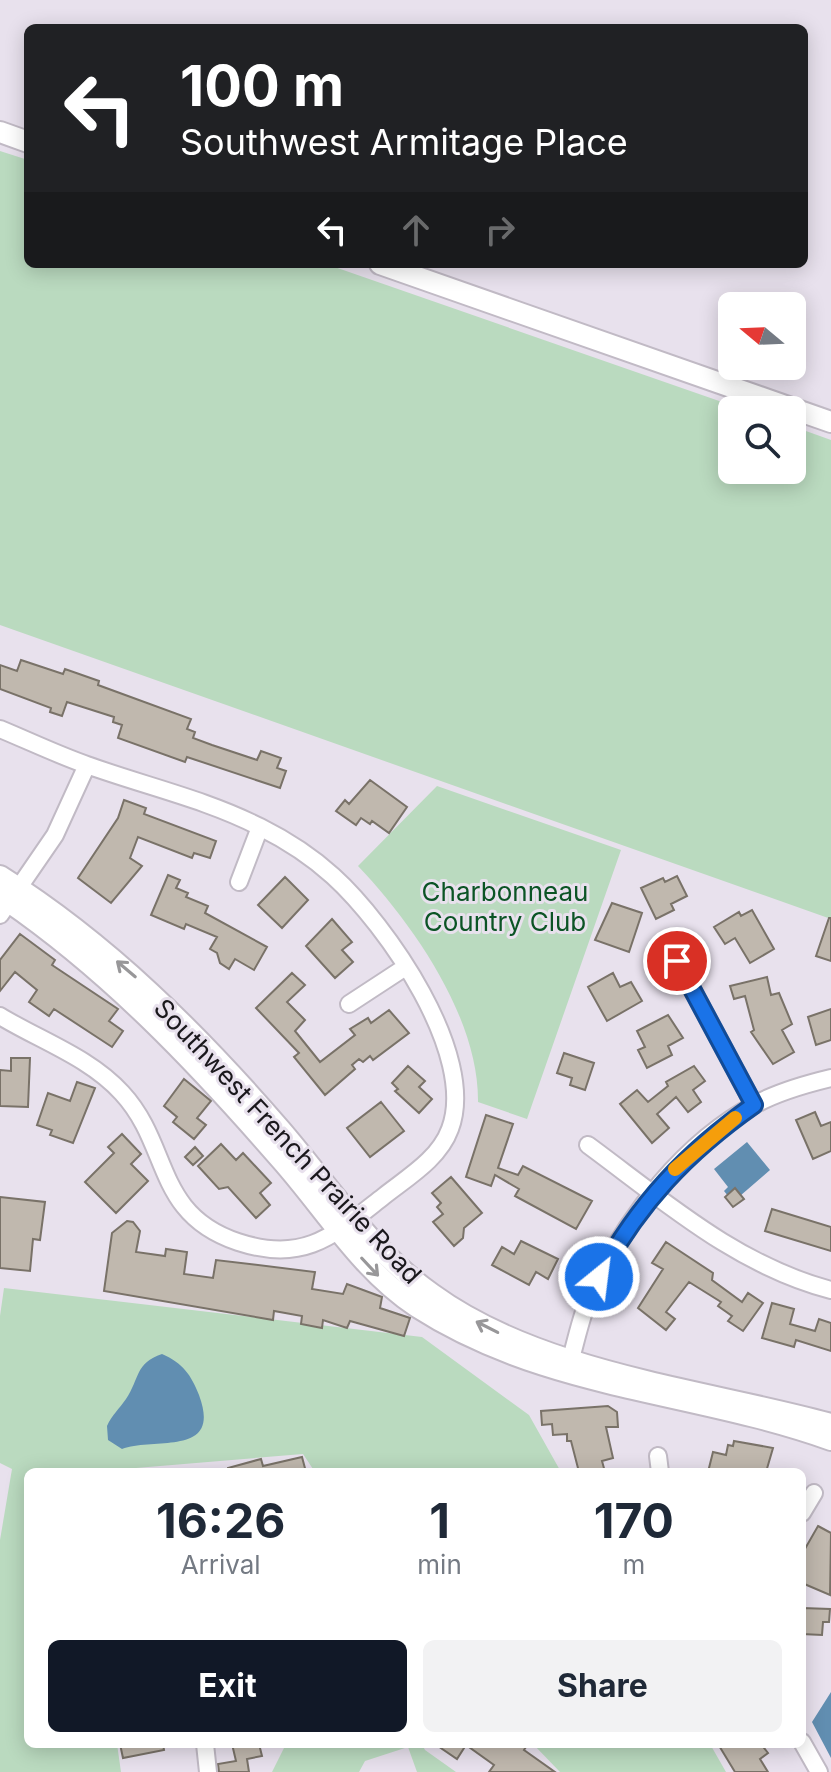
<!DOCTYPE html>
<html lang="en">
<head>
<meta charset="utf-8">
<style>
  body { margin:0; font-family:Inter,sans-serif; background:#f2f2f3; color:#1f2937; height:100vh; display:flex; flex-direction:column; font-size:30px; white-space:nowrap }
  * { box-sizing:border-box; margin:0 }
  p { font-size:26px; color:#747a83 }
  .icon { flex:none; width:44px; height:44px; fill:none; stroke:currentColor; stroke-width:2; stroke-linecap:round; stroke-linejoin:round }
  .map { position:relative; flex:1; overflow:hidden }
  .details { position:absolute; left:24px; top:1468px; width:782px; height:280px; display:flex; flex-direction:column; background:#fff; border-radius:12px; box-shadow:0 4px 20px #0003 }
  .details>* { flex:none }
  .top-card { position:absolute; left:24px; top:24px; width:784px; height:244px; border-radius:12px; box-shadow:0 4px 20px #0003; background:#202124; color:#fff; overflow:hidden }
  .needle { width:52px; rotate:289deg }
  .buttons { position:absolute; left:718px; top:292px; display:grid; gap:16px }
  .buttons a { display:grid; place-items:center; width:88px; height:88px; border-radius:12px; background:#fff; box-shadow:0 4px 20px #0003; font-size:40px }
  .pin { position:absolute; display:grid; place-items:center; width:68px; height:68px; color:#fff; margin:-34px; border:4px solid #fff; border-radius:50%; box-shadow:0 2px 8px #0007 }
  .me { position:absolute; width:88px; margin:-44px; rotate:29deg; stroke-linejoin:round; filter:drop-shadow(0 0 6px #0008) }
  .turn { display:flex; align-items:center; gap:28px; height:168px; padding:0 24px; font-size:36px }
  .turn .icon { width:104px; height:104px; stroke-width:2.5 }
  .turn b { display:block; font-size:56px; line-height:68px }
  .lanes { display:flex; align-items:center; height:76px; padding:0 24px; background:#0003; justify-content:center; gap:40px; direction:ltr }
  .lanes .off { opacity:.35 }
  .eta { display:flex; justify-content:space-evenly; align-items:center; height:136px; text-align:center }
  .eta b { font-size:48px; font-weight:700; line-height:56px }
  .cta { display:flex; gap:16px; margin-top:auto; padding:16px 24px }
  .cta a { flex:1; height:92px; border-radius:12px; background:#111827; color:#fff; font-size:32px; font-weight:700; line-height:92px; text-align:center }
  .cta a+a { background:#f2f2f3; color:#1f2937 }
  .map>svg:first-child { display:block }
</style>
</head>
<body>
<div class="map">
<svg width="831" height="1772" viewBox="0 0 831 1772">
  <rect width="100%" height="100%" fill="#e8e1ed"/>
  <!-- green -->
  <path fill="#badabf" d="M0,151L28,160V264H326L745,410H732V470H792V426L831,440V919L0,625Z
    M437,786L621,850L527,1119L478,1102C479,1018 413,924 358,866Z
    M4,1288L422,1337L529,1415L561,1472H315L303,1454L88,1472H28V1744H117L121,1772H0V1540L12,1469L0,1463V1316Z
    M286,1744H422L425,1750L456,1772H417L408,1747L365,1761L359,1772H272Z
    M533,1744H710L726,1772H560Z"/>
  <!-- water -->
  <path fill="#618eb1" d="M747,1142L770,1170L733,1202L724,1191L728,1187L714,1169Z
    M162,1354C183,1363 191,1375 199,1395C222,1457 157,1437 122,1449L108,1440L107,1426C112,1415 119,1409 126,1399C140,1378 135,1363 162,1354Z
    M831,1692V1758L812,1722Z"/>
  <!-- building -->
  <path fill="#c0b8ae" stroke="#797268" stroke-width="2" d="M21,660L63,674L65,669L99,681L98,685L191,719L187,729L195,732L193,738L212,745L257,760L261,751L281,758L277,768L286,771L280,788L187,757L185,762L118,738L122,725L113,722L114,717L67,702L62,716L50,712L51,708L0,689V665L17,671Z
    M370,780L407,807L389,833L372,821L370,824L361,818L356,825L336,811L345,800L349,804Z
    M124,800L146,808L144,814L216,841L210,858L194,853L192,858L138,837L130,858L142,866L111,903L78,878L118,818Z
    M168,875L180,880L176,888L188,893L186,897L208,906L205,913L267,947L254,970L235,959L229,969L220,963L217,953L210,949L217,937L186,924L184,929L151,915Z
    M677,876L687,896L671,904L674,910L656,919L641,888L663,878L665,882Z
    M285,877L308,900L282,928L258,905Z
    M612,903L642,913L629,952L595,940Z
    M752,910L774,949L750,963L735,938L725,944L714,927L739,912L741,916Z
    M829,918H831V961L816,956Z
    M332,919L352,942L342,950L353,962L335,978L306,946Z
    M20,934L55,960L52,965L118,1009L109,1021L123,1031L112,1047L54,1009L49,1016L29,1002L37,990L15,972L0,991V960Z
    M292,973L305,985L287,1002L305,1020L295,1031L320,1062L355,1035L350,1029L368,1018L371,1023L389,1010L409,1033L373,1060L370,1056L363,1062L359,1059L352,1065L355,1069L325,1095L294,1057L299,1053L256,1008Z
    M613,973L620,987L631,982L642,1001L607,1021L588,987Z
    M767,977L771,995L779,993L792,1024L782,1030L794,1052L773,1064L751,1032L754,1030L745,996L734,999L730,986Z
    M831,1009V1040L816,1045L808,1017Z
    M668,1015L683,1038L668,1046L672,1055L647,1068L638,1050L645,1047L637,1031Z
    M564,1053L594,1063L585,1090L570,1085L572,1078L557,1073Z
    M11,1058H30L28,1107L0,1106V1070L11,1071Z
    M408,1066L425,1081L419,1087L432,1099L419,1113L395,1091L398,1089L392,1083Z
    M694,1066L705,1081L693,1090L701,1102L688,1112L676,1097L657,1114L669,1128L652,1143L620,1104L637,1090L648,1102L668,1086L666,1082Z
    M184,1079L211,1101L197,1118L206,1125L194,1139L173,1122L177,1117L164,1106Z
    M77,1082L95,1088L73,1143L50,1135L52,1130L37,1125L48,1093L70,1101Z
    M381,1102L404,1131L370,1157L347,1128Z
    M815,1112L821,1126L831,1122V1151L813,1159L796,1120Z
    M486,1115L513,1124L498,1168L518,1175L523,1166L592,1201L576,1229L515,1196L519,1189L495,1175L491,1186L466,1177Z
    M122,1134L141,1154L131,1164L148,1181L116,1213L85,1182L114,1153L108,1147Z
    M221,1144L236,1160L243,1153L271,1183L260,1193L270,1205L256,1218L228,1187L219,1189L198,1166Z
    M195,1147L203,1156L193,1165L185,1157Z
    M451,1177L482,1213L464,1228L463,1238L454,1246L433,1222L443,1214L437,1207L441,1203L432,1193Z
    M735,1188L744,1199L733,1207L725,1197Z
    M0,1197L45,1202L40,1240L33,1239L30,1271L0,1268Z
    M772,1209L831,1227V1251L765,1231Z
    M127,1221L133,1222L140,1231L136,1252L165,1256L166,1249L187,1252L184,1274L213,1278L216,1260L315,1272L312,1289L343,1294L347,1284L382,1297L380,1308L410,1318L404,1336L350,1321L347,1328L323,1320L322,1328L301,1324L302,1316L274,1311L273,1320L104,1291L112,1233Z
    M521,1241L558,1259L548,1279L536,1272L529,1285L492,1265L502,1247L514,1254Z
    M666,1242L713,1273L712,1280L742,1302L748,1293L763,1303L743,1331L728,1321L732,1316L718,1306L721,1302L689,1282L666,1312L675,1319L666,1330L638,1308L663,1269L652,1263Z
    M772,1303L794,1309L790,1324L815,1331L819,1319L831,1323V1351L796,1340L794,1347L762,1338Z
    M608,1406L617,1412L618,1427H606L613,1458L602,1461L605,1472H579L571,1441H567V1434L553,1435L552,1424L542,1425L541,1411Z
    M734,1441L773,1448L766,1472H708L713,1452L726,1455L728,1445L733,1446Z
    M302,1457L306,1472H228V1468L261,1459L263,1466Z
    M818,1526L831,1533L830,1595L802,1583V1554Z
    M802,1608L830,1609L829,1622H823L822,1635L802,1634Z
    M120,1744H163L164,1750L123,1758Z
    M232,1744H259L262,1756L247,1759L249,1772H219L218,1764L236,1761Z
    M435,1744H528L524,1750L555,1772H489L494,1765L466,1745L457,1759Z
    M718,1744H761L768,1753L760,1759L768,1772H735Z"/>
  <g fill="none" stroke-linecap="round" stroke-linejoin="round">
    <defs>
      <path id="minor" d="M0,729C29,741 58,755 87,765C145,786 205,799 260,827C286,840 311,856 333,876C386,924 478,1055 450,1129C439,1159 408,1177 384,1196C334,1235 305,1264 238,1242C154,1214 171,1146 122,1093C89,1057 41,1041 0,1016
        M239,882L260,827
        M0,915L55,835L87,765
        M677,961L754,1105
        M349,1004L404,968
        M588,1145C664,1201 738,1266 831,1290
        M568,1369C576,1343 581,1313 593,1288C628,1215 684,1142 756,1104C780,1091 806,1084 831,1078
        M658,1456L660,1472
        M802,1513L814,1493
        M802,1742L819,1772
        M205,1744L208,1772"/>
      <path id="tertiary" d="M0,132L28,142
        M380,264L831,422
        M0,876C108,944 198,1034 281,1130C329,1186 371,1251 432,1294C540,1373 703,1389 831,1424
        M0,896C108,969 197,1063 282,1161C326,1211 361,1270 417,1307C546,1390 691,1390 831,1440"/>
    </defs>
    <!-- minor casing -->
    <use href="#minor" stroke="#c1bac5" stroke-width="20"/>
    <!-- tertiary casing -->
    <use href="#tertiary" stroke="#c1bac5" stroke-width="24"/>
    <!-- minor -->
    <use href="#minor" stroke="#fff" stroke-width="16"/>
    <!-- tertiary -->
    <use href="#tertiary" stroke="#fff" stroke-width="20"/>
  </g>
  <!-- one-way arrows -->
  <defs><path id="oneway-shaft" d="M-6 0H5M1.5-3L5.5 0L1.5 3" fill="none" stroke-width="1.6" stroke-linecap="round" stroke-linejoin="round" transform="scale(2)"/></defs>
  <g stroke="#989799">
    <use href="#oneway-shaft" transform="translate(126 969) rotate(-140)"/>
    <use href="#oneway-shaft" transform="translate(370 1267) rotate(47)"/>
    <use href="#oneway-shaft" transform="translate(487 1327) rotate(-153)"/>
  </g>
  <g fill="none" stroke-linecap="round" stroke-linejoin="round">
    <defs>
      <path id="route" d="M599,1277C638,1204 687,1152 754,1105L677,961"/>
    </defs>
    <!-- route casing -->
    <use href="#route" stroke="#114b97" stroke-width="20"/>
    <!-- route -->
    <use href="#route" stroke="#1a73e8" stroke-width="14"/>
    <!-- slow -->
    <path stroke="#f59e0b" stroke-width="14" d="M675,1169L735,1118"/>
  </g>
  <g text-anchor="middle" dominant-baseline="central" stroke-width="6" stroke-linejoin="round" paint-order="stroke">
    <!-- park labels -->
    <g font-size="26" fill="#0b5425" stroke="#e8e1ed">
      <text x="505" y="891">Charbonneau<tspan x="505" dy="30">Country Club</tspan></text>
    </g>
    <!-- street labels -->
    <g font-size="26" fill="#1a181c" stroke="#e8e1ed">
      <text transform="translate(288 1141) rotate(47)">Southwest French Prairie Road</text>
    </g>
  </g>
</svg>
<div class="buttons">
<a><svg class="needle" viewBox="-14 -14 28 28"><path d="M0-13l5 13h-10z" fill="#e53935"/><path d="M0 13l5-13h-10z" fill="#747a83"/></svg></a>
<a><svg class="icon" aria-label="search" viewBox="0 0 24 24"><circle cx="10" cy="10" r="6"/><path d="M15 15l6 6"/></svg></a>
</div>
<div class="pin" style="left:677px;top:961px;background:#d93025"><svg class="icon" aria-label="arrive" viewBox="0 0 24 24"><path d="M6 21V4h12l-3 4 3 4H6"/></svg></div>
<svg class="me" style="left:599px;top:1277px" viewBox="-20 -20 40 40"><circle r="17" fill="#1a73e8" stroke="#fff" stroke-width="3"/><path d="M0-11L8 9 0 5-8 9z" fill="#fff"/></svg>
<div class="top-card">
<div class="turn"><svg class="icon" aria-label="left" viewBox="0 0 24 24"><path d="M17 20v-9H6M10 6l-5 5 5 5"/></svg><div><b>100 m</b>Southwest Armitage Place</div></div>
<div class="lanes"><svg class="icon" aria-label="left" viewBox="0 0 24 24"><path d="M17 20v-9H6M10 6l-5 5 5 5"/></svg><svg class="icon off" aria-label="ahead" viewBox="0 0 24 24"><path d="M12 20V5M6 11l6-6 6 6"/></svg><svg class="icon off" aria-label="right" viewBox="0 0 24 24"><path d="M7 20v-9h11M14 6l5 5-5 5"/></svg></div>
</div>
<section class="details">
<div class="eta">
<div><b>16:26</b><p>Arrival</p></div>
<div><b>1</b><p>min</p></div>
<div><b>170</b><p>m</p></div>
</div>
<div class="cta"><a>Exit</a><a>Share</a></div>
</section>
</div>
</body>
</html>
